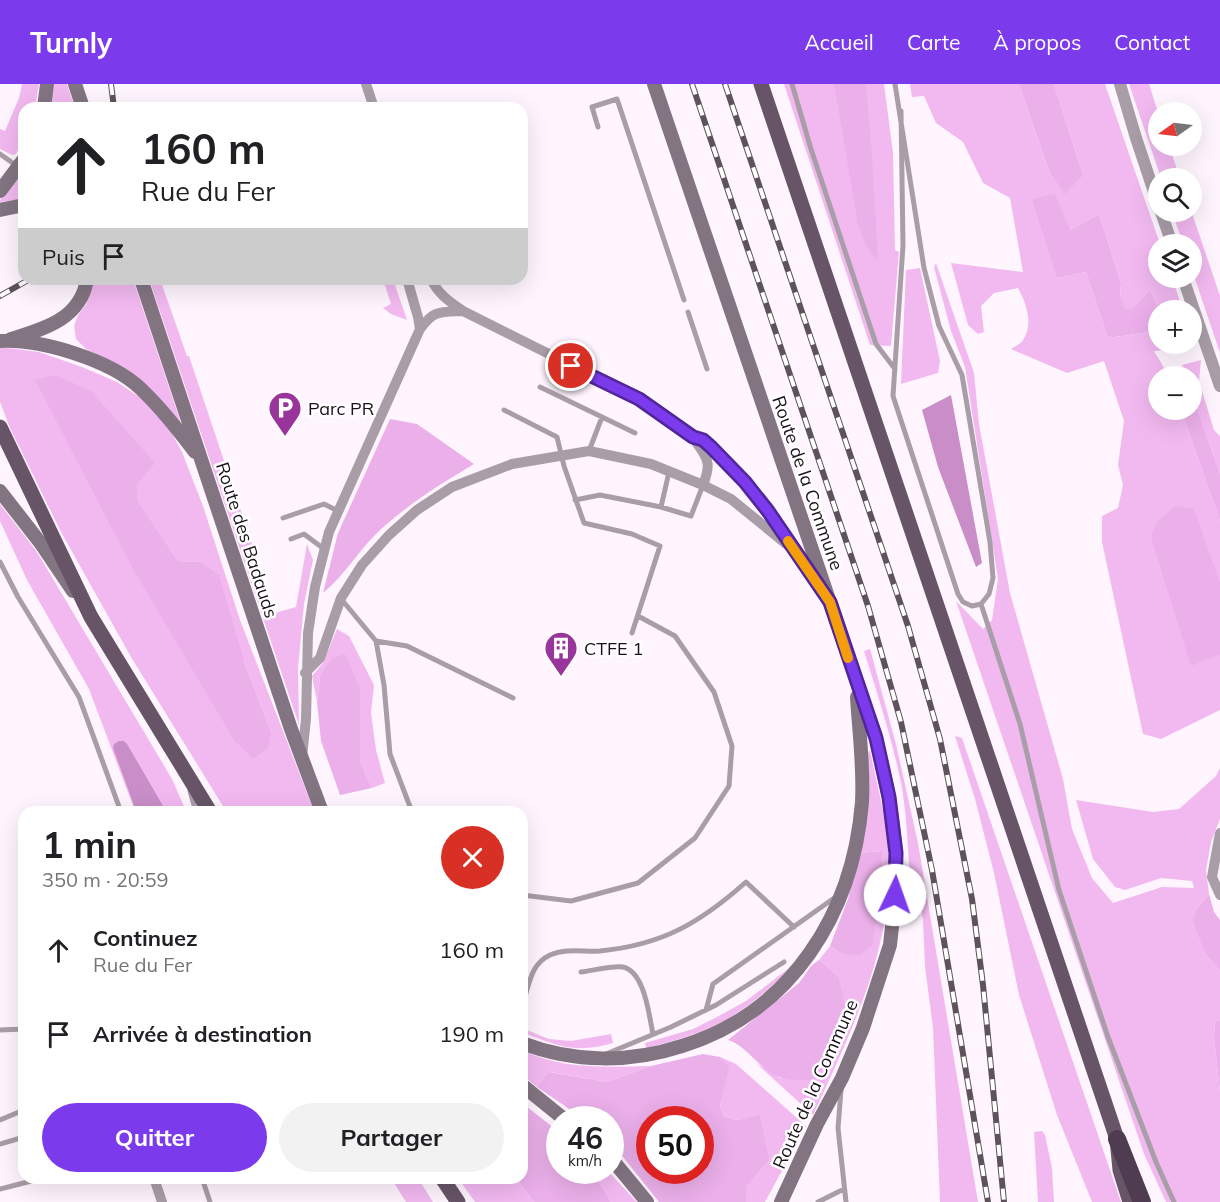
<!DOCTYPE html>
<html lang="fr">
<head>
<meta charset="utf-8">
<style>
  body { margin:0; font-family:Mulish,sans-serif; background:#f2f2f2; color:#202124; height:100vh; display:flex; flex-direction:column; font-size:22px; white-space:nowrap }
  * { box-sizing:border-box; margin:0 }
  p { font-size:20px; color:#757577 }
  .icon { flex:none; width:33px; height:33px; fill:none; stroke:currentColor; stroke-width:2; stroke-linecap:round; stroke-linejoin:round }
  .map { position:relative; flex:1; overflow:hidden }
  .side { position:absolute; left:18px; top:722px; width:510px; height:378px; display:flex; flex-direction:column; background:#fff; border-radius:18px; box-shadow:0 6px 24px #0002 }
  .side>* { flex:none }
  .hud { position:absolute; left:18px; top:18px; width:510px; height:183px; border-radius:18px; box-shadow:0 6px 24px #0002; background:#fff; color:#202124; overflow:hidden }
  .needle { width:39px; rotate:256deg }
  .buttons { position:absolute; left:1148px; top:18px; display:grid; gap:12px }
  .buttons a { display:grid; place-items:center; width:54px; height:54px; border-radius:50%; background:#fff; box-shadow:0 6px 24px #0002; font-size:30px }
  .speed { position:absolute; left:546px; top:1022px; display:flex; gap:12px; font-size:30px; font-weight:700; text-align:center }
  .speed>* { display:grid; place-content:center; width:78px; height:78px; border-radius:50%; background:#fff; box-shadow:0 6px 24px #0002; line-height:1 }
  .speed small { font-size:15px; font-weight:400 }
  .speed .limit { border:9px solid #d22; background:#fff; color:#111 }
  .pin { position:absolute; display:grid; place-items:center; width:51px; height:51px; color:#fff; margin:-26px; border:3px solid #fff; border-radius:50%; box-shadow:0 2px 6px #0007 }
  .me { position:absolute; width:66px; margin:-33px; rotate:3deg; stroke-linejoin:round; filter:drop-shadow(0 0 4px #0008) }
  .turn { display:flex; align-items:center; gap:21px; height:126px; padding:0 24px; font-size:27px }
  .turn .icon { width:78px; height:78px; stroke-width:2.5 }
  .turn b { display:block; font-size:42px; line-height:51px }
  .then { display:flex; align-items:center; height:57px; padding:0 24px; background:#0003; gap:12px; font-size:22px }
  .round { display:grid; place-items:center; flex:none; width:63px; height:63px; border-radius:32px; background:#f2f2f2 }
  .summary { display:flex; align-items:center; justify-content:space-between; height:102px; padding:0 24px }
  h1 { font-size:36px; font-weight:700; line-height:45px }
  .primary-button { display:flex; gap:12px; margin-top:auto; padding:12px 24px }
  .primary-button a { flex:1; height:69px; border-radius:36px; background:#7c3aed; color:#fff; font-size:24px; font-weight:700; line-height:69px; text-align:center }
  .primary-button a+a { background:#f2f2f2; color:#202124 }
  ul { padding:0; list-style:none }
  li { display:flex; align-items:center; gap:18px; height:84px; padding:0 24px }
  li div { flex:1 }
  li b { display:block; font-size:22px }
  li em { font-style:normal }
  header { display:flex; align-items:center; gap:36px; box-sizing:border-box; height:84px; padding:0 30px; background:#7c3aed; color:#fff }
  header strong { font-size:28px }
  nav { display:flex; gap:33px; margin-inline-start:auto; font-size:21px }
  .map>svg:first-child { display:block }
</style>
</head>
<body>
<header>
<strong>Turnly</strong>
<nav><a>Accueil</a><a>Carte</a><a>À propos</a><a>Contact</a></nav>
</header>
<div class="map">
<svg width="1220" height="1118" viewBox="0 0 1220 1118">
  <rect width="100%" height="100%" fill="#fff5fe"/>
  <!-- green -->
  <path fill="#f2b9f1" fill-rule="evenodd" d="M22,0H39L35,24H24V54L16,70L12,71L0,65V45L5,47L19,14Z
    M53,0H67L75,24H48Z
    M784,0H884L893,69L895,166L899,168L891,262L870,261Z
    M910,0H1019L1049,87L1083,91L1054,0H1105L1160,160H1158V194H1172L1183,226H1159L1150,206L1133,226H1125L1120,211L1121,199L1099,130L1070,146L1057,194L1086,188L1108,254L1156,247L1158,242V260H1177L1168,266L1154,267L1169,292H1158V326H1181L1220,437V626L1161,655L1143,650L1102,458V432L1118,424L1123,401L1118,381L1124,337L1104,277L1067,289L1011,265C1014,263 1021,260 1023,256C1034,240 1026,219 1018,204L994,209L981,222L984,248L978,250L968,241L951,179L1023,188L1010,114L983,99L963,58L936,39L924,12L912,13Z
    M1129,0H1149L1158,28V62H1169L1180,94H1161Z
    M24,83V115L0,118V116Z
    M1191,126L1220,212V269L1191,183V160H1183L1172,128Z
    M936,179L974,289L979,340L1010,509L1063,695L1072,745L1092,794L1113,819L1162,803L1194,804L1192,797L1161,794L1125,806L1115,803L1093,775L1076,716L1153,728L1179,725L1216,692L1220,684V735L1211,758L1206,786L1209,810L1197,825L1205,869L1220,887V936L1215,937L1214,954L1220,1008V1118H1166L1144,1070L956,517L983,545L992,536L998,495L965,283L951,247L934,183Z
    M920,184L940,277L938,289L901,300L906,186Z
    M93,195H133L183,345L130,288L86,265L76,255L74,242L78,231L86,221Z
    M149,195H160L187,272H189L275,529L296,523L307,460L313,476L304,520L298,584L299,641Z
    M383,195H393L407,236L391,230L383,224L391,220Z
    M0,263L39,268L82,283L117,298L141,314L169,344L182,368L203,422L240,536L314,727H226L131,573L61,448L10,344L0,318ZM55,291L137,400V415L178,477L200,478L245,580L271,648Z
    M1201,276L1199,297L1214,346L1220,352V390L1191,307V292H1186L1182,281Z
    M0,420L37,468L172,695L186,727H135L89,605L27,496L0,437Z
    M337,545L349,552L374,601L371,629L376,666L385,699L372,704L360,678L359,652L320,592L317,618L312,592L323,579Z
    M870,565L896,660L918,759L978,1118H940L933,944L925,883L923,836L916,796H910C908,765 907,735 902,704C893,658 878,612 864,567Z
    M955,652L962,654L1121,1118H1092L1057,1031L1019,911L994,789L975,715Z
    M870,666C876,697 885,729 888,760C897,857 852,946 813,1031L756,979L780,994L814,996L838,892L819,876L830,862L842,870L882,767L858,769L867,670Z
    M793,881C745,931 713,948 646,964L645,959L693,945L717,933L746,917Z
    M522,944L549,955L571,957L611,950L613,959C574,970 557,962 522,948Z
    M522,966C563,986 607,983 651,982L607,998L550,988L537,1003L522,991Z
    M720,973L736,980L806,1042L765,1118H746V1103L770,1076L760,1032L737,1036L724,1032L720,1022L728,983Z
    M1042,1047L1045,1051L1052,1084L1054,1118H1038L1034,1048Z
    M592,1086H607L637,1118H611Z
    M391,1094H418L433,1118H406Z
    M458,1094H516L534,1118H475Z"/>
  <!-- forest -->
  <path fill="#ebafea" fill-rule="evenodd" d="M834,0H866L872,71L878,177L866,162L858,141Z
    M1019,0H1054L1083,91L1065,110L1049,87Z
    M1055,110L1070,146L1099,130L1121,199L1120,211L1125,225H1133L1150,206L1159,226L1156,247L1108,254L1086,188L1057,194L1032,115Z
    M55,291L91,307L155,379L137,400V415L178,477L200,478L219,491L245,580L271,648L268,664L253,675L234,656L133,485L35,296Z
    M1191,307L1220,390V437L1181,326H1191Z
    M390,335L417,340L474,380C439,401 405,422 376,450C357,469 344,492 323,509L338,449Z
    M1175,422L1194,425L1220,499V570L1191,582L1151,453L1157,438Z
    M345,570L360,604V678L372,704L340,711L321,657L317,618L320,592L332,574Z
    M882,767L881,812L872,862L860,871L842,870L830,862L848,815L858,769Z
    M1209,810L1214,828L1220,836V887L1205,869L1193,837L1197,825Z
    M819,876L838,892C841,904 845,917 845,929C847,952 827,979 814,997C803,995 789,997 779,993C759,986 748,962 728,956L799,899L811,882Z
    M1220,936V1008L1214,954L1215,937Z
    M703,970L720,973L729,983L720,1022L724,1032L737,1036L760,1031L770,1076L746,1103V1118H659L611,1058L610,1035H584L537,1003L549,988L607,998L651,982ZM650,1035H700V1086H650Z
    M522,1019L559,1048L560,1086H592L611,1118H534L516,1094H522Z"/>
  <!-- water -->
  <path fill="#c98ec8" d="M951,311L982,479L976,483L938,383L922,326Z
    M119,657H124L127,660L166,727H136L113,664L114,660Z"/>
  <g fill="none" stroke-linecap="round" stroke-linejoin="round">
    <!-- service -->
    <path stroke="#a99ea8" stroke-width="5" d="M792,0L811,65L876,260L895,285
      M895,0L924,184L939,242L962,291L990,458L993,494L989,510L981,520L972,522L963,518L958,510L893,312L903,161L901,27
      M598,43L592,23L617,15L684,216
      M0,70L17,82
      M688,228L707,285
      M540,303L635,349
      M504,326L557,353L564,382L584,439L632,450L660,462L632,549
      M589,367L602,333
      M575,416L600,411L661,423L691,432L703,401
      M661,423L669,388
      M283,434L324,420L338,427
      M291,455L304,450L324,465
      M0,478L18,513L79,613L121,728
      M342,516L376,557L384,601L390,670L412,728
      M981,520L1020,640L1059,806L1108,953L1156,1078L1174,1118
      M376,557L407,562L513,614
      M190,707L196,728
      M522,811L571,817L638,799L695,754L729,702L732,662L714,608L675,552L638,532
      M581,888C591,887 614,881 623,883C645,888 649,932 653,950
      M522,921C530,902 529,881 550,871C566,864 584,868 600,867C662,861 700,839 746,798L794,843
      M706,926L713,900L837,812
      M0,946L24,945
      M606,970L671,943L716,921L784,878
      M841,1006L838,1044L846,1118
      M0,1036L24,1026
      M0,1060L24,1053
      M202,1094L210,1118
      M0,1105L43,1094
      M818,1118L844,1105"/>
    <!-- minor -->
    <path stroke="#a99ea8" stroke-width="10" d="M366,0L374,24
      M407,195L418,233L420,245
      M431,195C438,210 450,218 463,227L639,315L693,353C708,358 718,370 729,381C765,420 793,464 823,508
      M693,353C706,374 713,376 703,401
      M305,589L320,574L341,514L362,481L389,451L417,426L452,403L512,380L589,367L651,380L703,401L731,415L795,467
      M302,673L306,635L308,549L315,503L329,448L420,245C434,226 440,228 463,227
      M1220,749L1212,793L1220,811
      M154,1094L162,1118"/>
    <!-- tertiary -->
    <path stroke="#a99ea8" stroke-width="12" d="M1120,0L1136,54L1158,120
      M1161,128L1172,160
      M1183,194L1220,302"/>
    <!-- secondary -->
    <path stroke="#837482" stroke-width="14" d="M75,0L83,24
      M654,0L876,654L889,713L896,769L894,824L890,861L863,944L842,994L817,1040L781,1118
      M44,24L47,0
      M0,107L24,75
      M0,126L24,121
      M141,195L291,645L322,728
      M11,255C44,245 81,235 87,195
      M0,257C41,255 111,276 141,305C161,324 178,346 195,368
      M0,407L42,461L73,507
      M522,959C574,979 630,979 682,962C792,928 853,829 862,718C864,683 859,648 857,613
      M522,1001L564,1035
      M610,1073L647,1118"/>
    <!-- primary -->
    <path stroke="#675567" stroke-width="15" d="M761,0L1117,1055L1120,1086L1130,1118
      M0,343L91,533L210,728
      M442,1094L458,1118"/>
    <!-- motorway -->
    <path stroke="#503c50" stroke-width="18" d="M1117,1055L1142,1118"/>
    <defs>
      <path id="rail" d="M111,0L114,24
        M692,0L868,522L901,638L932,786L988,1118
        M725,0L908,542L940,655L972,815L983,901L1004,1118
        M0,212L30,195"/>
    </defs>
    <!-- rail casing -->
    <use href="#rail" stroke="#5c535b" stroke-width="6"/>
    <!-- rail -->
    <use href="#rail" stroke="#fff" stroke-width="4" stroke-dasharray="11" stroke-linecap="butt"/>
  </g>
  <g fill="none" stroke-linecap="round" stroke-linejoin="round">
    <defs>
      <path id="route" d="M571,282L639,315L693,353L703,356L711,363L745,398L768,427L830,518L876,654L889,713L896,769L895,811"/>
    </defs>
    <!-- route casing -->
    <use href="#route" stroke="#51269a" stroke-width="15"/>
    <!-- route -->
    <use href="#route" stroke="#7c3aed" stroke-width="10"/>
    <!-- slow -->
    <path stroke="#f59e0b" stroke-width="10" d="M788,457L830,518L848,574"/>
  </g>
  <!-- icons -->
  <defs>
    <symbol id="parking-pin" viewBox="-11 -11 22 30"><path d="M0 17L-7.5 6A9.5 9.5 0 1 1 7.5 6Z" fill="#99349a" stroke="#fff"/><path d="M-3.5-5.5H1a3.5 3.5 0 0 1 0 7H-1V5.5H-3.5ZM-1-3.4V-.6H.8a1.4 1.4 0 0 0 0-2.8Z" fill="#fff"/></symbol>
    <symbol id="building-pin" viewBox="-11 -11 22 30"><path d="M0 17L-7.5 6A9.5 9.5 0 1 1 7.5 6Z" fill="#99349a" stroke="#fff"/><path d="M-4-6H4V6H1V3H-1V6H-4ZM-2.5-4.3h1.7v1.8h-1.7ZM.8-4.3h1.7v1.8H.8ZM-2.5-1h1.7V.8h-1.7ZM.8-1h1.7V.8H.8Z" fill="#fff"/></symbol>
  </defs>
  <g fill-rule="evenodd">
    <use href="#parking-pin" x="266" y="305" width="38" height="52"/>
    <use href="#building-pin" x="542" y="545" width="38" height="52"/>
  </g>
  <g text-anchor="middle" dominant-baseline="central" stroke-width="5" stroke-linejoin="round" paint-order="stroke">
    <!-- poi labels -->
    <g font-size="18" fill="#1a121a" stroke="#fff" text-anchor="start">
      <text x="308" y="324">Parc PR</text>
      <text x="584" y="564">CTFE 1</text>
    </g>
    <!-- street labels -->
    <g font-size="18" fill="#1a121a" stroke="#fff">
      <text transform="translate(808 399) rotate(71)">Route de la Commune</text>
      <text transform="translate(247 456) rotate(72)">Route des Badauds</text>
      <text transform="translate(815 1000) rotate(-66)">Route de la Commune</text>
    </g>
  </g>
</svg>
<div class="buttons">
<a><svg class="needle" viewBox="-14 -14 28 28"><path d="M0-13l5 13h-10z" fill="#e53935"/><path d="M0 13l5-13h-10z" fill="#757577"/></svg></a>
<a><svg class="icon" aria-label="search" viewBox="0 0 24 24"><circle cx="10" cy="10" r="6"/><path d="M15 15l6 6"/></svg></a>
<a><svg class="icon" aria-label="layers" viewBox="0 0 24 24"><path d="M12 4l9 5-9 5-9-5zM3 14l9 5 9-5"/></svg></a>
<a>+</a>
<a>−</a>
</div>
<div class="speed"><div>46<small>km/h</small></div><div class="limit">50</div></div>
<div class="pin" style="left:571px;top:282px;background:#d93025"><svg class="icon" aria-label="arrive" viewBox="0 0 24 24"><path d="M6 21V4h12l-3 4 3 4H6"/></svg></div>
<svg class="me" style="left:895px;top:811px" viewBox="-20 -20 40 40"><circle r="19" fill="#fff"/><path d="M0-13L10 11 0 6-10 11z" fill="#7c3aed"/></svg>
<div class="hud">
<div class="turn"><svg class="icon" aria-label="ahead" viewBox="0 0 24 24"><path d="M12 20V5M6 11l6-6 6 6"/></svg><div><b>160 m</b>Rue du Fer</div></div>
<div class="then">Puis<svg class="icon" aria-label="arrive" viewBox="0 0 24 24"><path d="M6 21V4h12l-3 4 3 4H6"/></svg></div>
</div>
<section class="side">
<div class="summary"><div><h1>1 min</h1><p>350 m · 20:59</p></div><a class="round" style="background:#d93025;color:#fff"><svg class="icon" aria-label="close" viewBox="0 0 24 24"><path d="M6 6l12 12M18 6L6 18"/></svg></a></div>
<ul>
<li><svg class="icon" aria-label="ahead" viewBox="0 0 24 24"><path d="M12 20V5M6 11l6-6 6 6"/></svg><div><b>Continuez</b><p>Rue du Fer</p></div><em>160 m</em></li>
<li><svg class="icon" aria-label="arrive" viewBox="0 0 24 24"><path d="M6 21V4h12l-3 4 3 4H6"/></svg><div><b>Arrivée à destination</b></div><em>190 m</em></li>
</ul>
<div class="primary-button"><a>Quitter</a><a>Partager</a></div>
</section>
</div>
</body>
</html>
